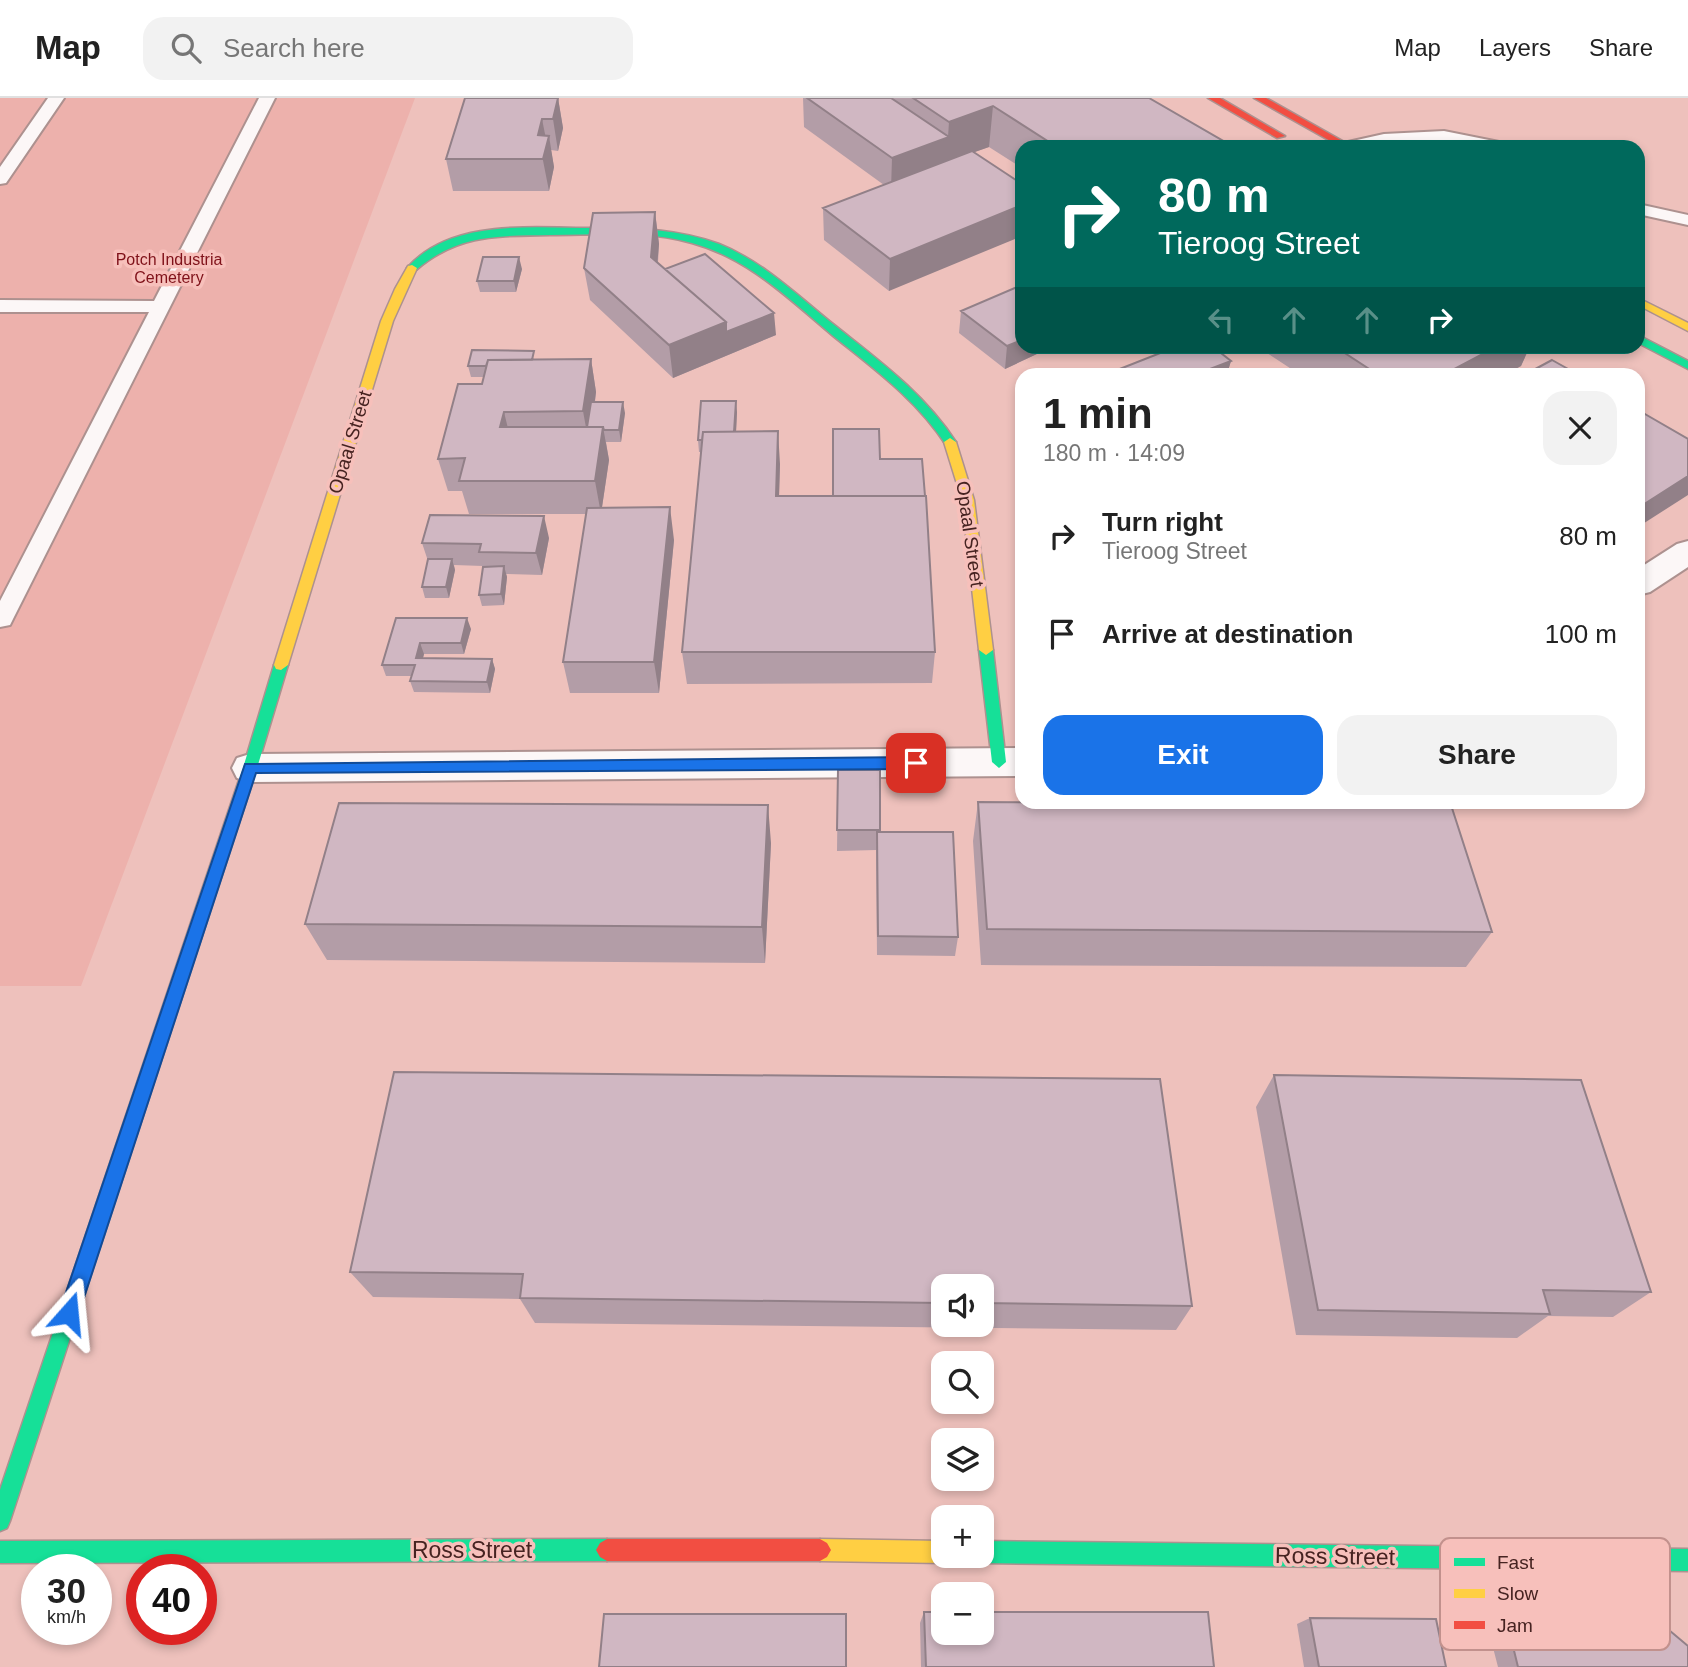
<!DOCTYPE html>
<html lang="en">
<head>
<meta charset="utf-8">
<style>
  body { margin:0; font-family:Helvetica,sans-serif; background:#f2f2f2; color:#222; height:100vh; display:flex; flex-direction:column; font-size:26px; white-space:nowrap }
  * { box-sizing:border-box; margin:0 }
  p { font-size:23px; color:#767676 }
  .icon { flex:none; width:38px; height:38px; fill:none; stroke:currentColor; stroke-width:2; stroke-linecap:round; stroke-linejoin:round }
  .map { position:relative; flex:1; overflow:hidden }
  .drawer { position:absolute; left:1015px; top:270px; width:630px; height:441px; display:flex; flex-direction:column; background:#fff; border-radius:21px; box-shadow:0 4px 10px #0003 }
  .drawer>* { flex:none }
  .hud { position:absolute; left:1015px; top:42px; width:630px; height:214px; border-radius:21px; box-shadow:0 4px 10px #0003; background:#00695c; color:#fff; overflow:hidden }
  .buttons { position:absolute; left:931px; top:1176px; display:grid; gap:14px }
  .buttons a { display:grid; place-items:center; width:63px; height:63px; border-radius:14px; background:#fff; box-shadow:0 4px 10px #0003; font-size:35px }
  .speed { position:absolute; left:21px; top:1456px; display:flex; gap:14px; font-size:35px; font-weight:700; text-align:center }
  .speed>* { display:grid; place-content:center; width:91px; height:91px; border-radius:50%; background:#fff; box-shadow:0 4px 10px #0003; line-height:1 }
  .speed small { font-size:18px; font-weight:400 }
  .speed .limit { border:10px solid #d22; background:#fff; color:#111 }
  .pin { position:absolute; display:grid; place-items:center; width:60px; height:60px; color:#fff; margin:-30px; border-radius:14px; box-shadow:0 4px 10px #0006 }
  .me { position:absolute; width:77px; margin:-38px; rotate:18deg; stroke-linejoin:round; filter:drop-shadow(0 0 5px #0008) }
  .turn { display:flex; align-items:center; gap:24px; height:147px; padding:0 28px; font-size:32px }
  .turn .icon { width:91px; height:91px; stroke-width:2.5 }
  .turn b { display:block; font-size:49px; line-height:60px }
  .lanes { display:flex; align-items:center; height:66px; padding:0 28px; background:#0003; justify-content:center; gap:35px; direction:ltr }
  .lanes .off { opacity:.35 }
  .round { display:grid; place-items:center; flex:none; width:74px; height:74px; border-radius:21px; background:#f2f2f2 }
  .summary { display:flex; align-items:center; justify-content:space-between; height:119px; padding:0 28px }
  h1 { font-size:42px; font-weight:700; line-height:52px }
  .primary-button { display:flex; gap:14px; margin-top:auto; padding:14px 28px }
  .primary-button a { flex:1; height:80px; border-radius:21px; background:#1a73e8; color:#fff; font-size:28px; font-weight:700; line-height:80px; text-align:center }
  .primary-button a+a { background:#f2f2f2; color:#222 }
  ul { padding:0; list-style:none }
  li { display:flex; align-items:center; gap:21px; height:98px; padding:0 28px }
  li div { flex:1 }
  li b { display:block; font-size:26px }
  li em { font-style:normal }
  header { display:flex; align-items:center; gap:42px; box-sizing:border-box; height:98px; padding:0 35px; background:#fff; border-bottom:2px solid #e0e0e0 }
  header strong { font-size:33px }
  nav { display:flex; gap:38px; margin-inline-start:auto; font-size:24px }
  .search { width:490px; height:63px; background:#f2f2f2; display:flex; align-items:center; gap:18px; box-sizing:border-box; padding:0 24px; border-radius:21px; color:#767676; font-size:26px }
  .map>svg:first-child { display:block }
</style>
</head>
<body>
<header>
<strong>Map</strong>
<div class="search"><svg class="icon" aria-label="search" viewBox="0 0 24 24"><circle cx="10" cy="10" r="6"/><path d="M15 15l6 6"/></svg>Search here</div>
<nav><a>Map</a><a>Layers</a><a>Share</a></nav>
</header>
<div class="map">
<svg width="1688" height="1569" viewBox="0 0 1688 1569">
  <rect width="100%" height="100%" fill="#e9cbc8"/>
  <!-- built -->
  <path fill="#eec1bc" fill-rule="evenodd" d="M0,0H1688V1569H0ZM1022,49H1638V248H1022ZM1022,276H1638V704H1022ZM943,1188H982V1227H943ZM943,1265H982V1304H943ZM943,1342H982V1381H943ZM943,1419H982V1458H943ZM37,1472H96V1531H37ZM142,1472H201V1531H142ZM943,1496H982V1535H943Z"/>
  <!-- green -->
  <path fill="#edb1ac" d="M0,0H415L81,888H0Z"/>
  <g fill="none" stroke-linecap="round" stroke-linejoin="round">
    <defs>
      <path id="lane" d="M48,0H64L6,85L0,86V69Z
        M259,0H275L13,521L10,527L0,529V503L149,214H0V202L154,203Z
        M1444,33L1509,46L1511,49L1424,43L1337,49L1339,46L1384,36Z
        M1638,106L1688,117V127L1638,116Z"/>
      <path id="street" d="M1688,443V469L1650,494L1638,497V471L1677,446Z
        M1022,650V678L250,684L237,680L232,670L237,660L250,656Z"/>
      <path id="fast" d="M602,130C641,130 681,132 719,146C762,163 797,197 833,226C878,262 924,295 956,344L950,348L946,347C916,301 874,271 832,237C789,201 748,160 692,145C646,132 597,137 550,137C497,138 458,136 416,172L407,170C453,118 539,131 602,130Z
        M1638,237L1688,263V271L1638,245Z
        M986,547L993,552L1006,664L999,670L992,664L979,552Z
        M281,562L288,567L257,670L10,1423L7,1430L0,1433V1392L243,670L274,567Z
        M607,1441L614,1445L618,1452L614,1459L607,1463L0,1465V1443Z
        M982,1443L1688,1451V1473L982,1465L975,1461L973,1458H982Z"/>
      <path id="slow" d="M412,167L417,170L393,223L288,567L281,572L276,571L274,567L381,223L395,191L408,168Z
        M1638,200L1688,225V233L1638,207Z
        M950,340L956,344L974,402L993,552L986,557L979,552L962,402L944,344Z
        M820,1441L943,1443V1458H952L950,1461L943,1465L820,1463L813,1459L809,1452L813,1445Z"/>
      <path id="jam" d="M1208,0H1220L1285,38L1277,40Z
        M1254,0H1266L1353,49H1341Z
        M607,1441H820L827,1445L831,1452L827,1459L820,1463H607L600,1459L596,1452L600,1445Z"/>
    </defs>
    <!-- lane casing -->
    <use href="#lane" stroke="#ad918f" stroke-width="4"/>
    <!-- street casing -->
    <use href="#street" stroke="#ad918f" stroke-width="4"/>
    <!-- fast casing -->
    <use href="#fast" stroke="#ad918f" stroke-width="3"/>
    <!-- slow casing -->
    <use href="#slow" stroke="#ad918f" stroke-width="3"/>
    <!-- jam casing -->
    <use href="#jam" stroke="#ad918f" stroke-width="3"/>
    <!-- lane -->
    <use href="#lane" fill="#fcf7f7" fill-rule="evenodd"/>
    <!-- street -->
    <use href="#street" fill="#fcf7f7" fill-rule="evenodd"/>
    <!-- fast -->
    <use href="#fast" fill="#16e098" fill-rule="evenodd"/>
    <!-- slow -->
    <use href="#slow" fill="#ffcf43" fill-rule="evenodd"/>
    <!-- jam -->
    <use href="#jam" fill="#f24e42" fill-rule="evenodd"/>
  </g>
  <!-- wall -->
  <path fill="#b39da7" fill-rule="evenodd" d="M558,0L563,30L558,53L551,52L554,69L549,93H453L446,61Z
    M803,0H1149L1224,49H1022V70L989,49L974,54L889,193L824,142L823,110L884,87L804,29Z
    M655,114L659,146L658,165L665,171L776,237L673,280L590,202L584,170Z
    M522,171L516,194H480L477,183Z
    M961,213L1022,248H1054L1005,271L959,235Z
    M1155,248H1212L1231,263L1227,276H1107L1163,254Z
    M1269,248H1530L1521,268L1506,276H1299L1267,255Z
    M536,261H591L596,294L595,304L625,315L621,344H606L609,362L602,409L674,442L659,595H570L563,564L586,416H469L462,393H448L438,361L482,286L484,279H471L468,268Z
    M737,314L736,334L780,366L779,398H833L880,361L935,554L932,585L687,586L682,554L701,354H699L698,342Z
    M549,440L542,477L506,476L507,479L504,507L482,508L479,497L483,468L454,467L455,472L449,500H425L422,489L428,463L422,445Z
    M396,520L471,531L464,556H424L423,560L492,561L495,571L490,595L414,594L410,583L412,578H386L382,567Z
    M838,672H880V734L958,839L955,858L877,857L876,752L837,753Z
    M978,704L1492,834L1466,869L981,867L973,743Z
    M771,745L765,865L327,862L305,826Z
    M394,974L1192,1208L1176,1232L535,1225L520,1201L373,1199L350,1174ZM943,1188H982V1227H943Z
    M1274,977L1651,1194L1613,1219L1548,1218L1517,1240L1296,1237L1256,1009Z
    M924,1514L1214,1569H921L920,1525Z
    M1310,1520L1446,1569H1304L1297,1526Z
    M1508,1528L1688,1569H1498L1489,1534Z"/>
  <!-- shaded-wall -->
  <path fill="#928088" d="M558,0L563,30L558,53L553,21Z
    M993,8L989,49L947,64L891,92L892,60L948,39L949,24Z
    M542,21L547,46L549,38L554,69L549,93L538,37Z
    M1225,44L1224,49H1214Z
    M1022,107V138L889,193L890,161Z
    M655,114L659,146L655,192L651,159Z
    M519,159L522,171L516,194L514,183Z
    M774,215L776,237L673,280L669,247L726,224Z
    M1022,242V248H1054L1005,271L1007,248Z
    M1498,248H1530L1521,268L1506,276H1445Z
    M591,261L596,294L589,346L583,313Z
    M1231,263L1227,276H1197Z
    M736,303L737,314L735,354L734,342Z
    M623,304L625,315L621,344L619,332Z
    M504,314L512,347L500,329Z
    M603,329L609,362L601,416L595,383Z
    M778,333L780,366L778,431L776,398Z
    M1688,378V397L1638,429V410Z
    M670,409L674,442L659,595L654,564Z
    M544,418L549,440L542,477L536,455Z
    M452,461L455,472L449,500L446,489Z
    M504,468L507,479L504,507L501,496Z
    M467,520L471,531L464,556L461,545Z
    M420,545L424,556L420,571L416,560Z
    M492,561L495,571L490,595L487,584Z
    M768,707L771,745L765,865L762,829Z"/>
  <!-- building -->
  <path fill="#d0b7c2" stroke="#928088" stroke-width="2" d="M465,0H558L553,21H542L538,37L549,38L543,61H446Z
    M807,0H891L949,39L892,60Z
    M913,0H1149L1225,44L1214,49H1057L993,8L949,24Z
    M972,53L1022,86V107L890,161L823,110Z
    M655,114L651,159L726,224L669,247L584,170L593,115Z
    M705,156L774,215L726,234V224L665,171Z
    M483,159H519L514,183H477Z
    M1022,187V242L1007,248L961,213Z
    M1178,248H1212L1231,263L1197,276H1107Z
    M1334,248H1498L1445,276H1377Z
    M472,252L534,253L532,262H488L486,268H468Z
    M591,261L583,313L504,314L500,329H603L595,383H459L465,360L438,361L458,286H482L488,262Z
    M1552,262L1577,276H1526Z
    M701,303H736L734,334H703L702,342H698Z
    M591,304H623L619,332H604L603,329H587Z
    M1638,312L1688,341V378L1638,410Z
    M833,331H879L880,361H922L925,398H833Z
    M778,333L776,398H926L935,554H682L703,334Z
    M670,409L654,564H563L587,410Z
    M430,417L544,418L536,455L479,454L481,446L422,445Z
    M428,461H452L446,489H422Z
    M504,468L501,496L479,497L483,469Z
    M396,520H467L461,545H420L416,560L492,561L487,584L410,583L415,567H382Z
    M838,672H880V732H837Z
    M978,704L1451,707L1492,834L987,831Z
    M339,705L768,707L762,829L305,826Z
    M877,734H953L958,839L878,838Z
    M394,974L1160,981L1192,1208L982,1205V1188H943V1205L520,1200L523,1176L350,1174Z
    M1274,977L1581,982L1651,1194L1543,1192L1550,1216L1318,1212Z
    M924,1514H943V1535H982V1514H1208L1214,1569H926Z
    M604,1516H846V1569H599Z
    M1310,1520L1436,1521L1446,1569H1319Z
    M1663,1527L1688,1548V1569H1518L1508,1528Z"/>
  <!-- route -->
  <path fill="#1a73e8" stroke="#114b97" stroke-width="2" d="M916,659L923,665L916,671L256,675L79,1215L76,1222L69,1225L62,1222L59,1215L245,666Z"/>
  <g text-anchor="middle" dominant-baseline="central" stroke-width="7" stroke-linejoin="round" paint-order="stroke">
    <!-- far-park labels -->
    <g font-size="16" fill="#7f1119" stroke="#f7c0bb">
      <text x="169" y="161">Potch Industria<tspan x="169" dy="18">Cemetery</tspan></text>
    </g>
    <!-- street labels -->
    <g font-size="19" fill="#462321" stroke="#f7c0bb">
      <text transform="translate(350 344) rotate(-73)">Opaal Street</text>
      <text transform="translate(970 436) rotate(82)">Opaal Street</text>
    </g>
    <!-- near-street labels -->
    <g font-size="23" fill="#462321" stroke="#f7c0bb">
      <text x="472" y="1452">Ross Street</text>
      <text transform="translate(1335 1458) rotate(1)">Ross Street</text>
    </g>
  </g>
  <!-- legend -->
  <rect x="1440" y="1440" width="230" height="112" rx="10" fill="#f7c0bb" stroke="#c2918d" stroke-width="2"/>
  <rect x="1454" y="1460" width="31" height="8" fill="#16e098"/>
  <rect x="1454" y="1491" width="31" height="9" fill="#ffcf43"/>
  <rect x="1454" y="1523" width="31" height="8" fill="#f24e42"/>
  <g font-size="19" fill="#462321">
    <text x="1497" y="1471">Fast</text>
    <text x="1497" y="1502">Slow</text>
    <text x="1497" y="1534">Jam</text>
  </g>
</svg>
<div class="buttons">
<a><svg class="icon" aria-label="sound" viewBox="0 0 24 24"><path d="M4 9h4l5-4v14l-5-4H4zM17 9q2 3 0 6"/></svg></a>
<a><svg class="icon" aria-label="search" viewBox="0 0 24 24"><circle cx="10" cy="10" r="6"/><path d="M15 15l6 6"/></svg></a>
<a><svg class="icon" aria-label="layers" viewBox="0 0 24 24"><path d="M12 4l9 5-9 5-9-5zM3 14l9 5 9-5"/></svg></a>
<a>+</a>
<a>−</a>
</div>
<div class="speed"><div>30<small>km/h</small></div><div class="limit">40</div></div>
<div class="pin" style="left:916px;top:665px;background:#d93025"><svg class="icon" aria-label="arrive" viewBox="0 0 24 24"><path d="M6 21V4h12l-3 4 3 4H6"/></svg></div>
<svg class="me" style="left:69px;top:1215px" viewBox="-20 -20 40 40"><path d="M0-17L14 15 0 8-14 15z" fill="#1a73e8" stroke="#fff" stroke-width="4"/></svg>
<div class="hud">
<div class="turn"><svg class="icon" aria-label="right" viewBox="0 0 24 24"><path d="M7 20v-9h11M14 6l5 5-5 5"/></svg><div><b>80 m</b>Tieroog Street</div></div>
<div class="lanes"><svg class="icon off" aria-label="left" viewBox="0 0 24 24"><path d="M17 20v-9H6M10 6l-5 5 5 5"/></svg><svg class="icon off" aria-label="ahead" viewBox="0 0 24 24"><path d="M12 20V5M6 11l6-6 6 6"/></svg><svg class="icon off" aria-label="ahead" viewBox="0 0 24 24"><path d="M12 20V5M6 11l6-6 6 6"/></svg><svg class="icon" aria-label="right" viewBox="0 0 24 24"><path d="M7 20v-9h11M14 6l5 5-5 5"/></svg></div>
</div>
<section class="drawer">
<div class="summary"><div><h1>1 min</h1><p>180 m · 14:09</p></div><a class="round"><svg class="icon" aria-label="close" viewBox="0 0 24 24"><path d="M6 6l12 12M18 6L6 18"/></svg></a></div>
<ul>
<li><svg class="icon" aria-label="right" viewBox="0 0 24 24"><path d="M7 20v-9h11M14 6l5 5-5 5"/></svg><div><b>Turn right</b><p>Tieroog Street</p></div><em>80 m</em></li>
<li><svg class="icon" aria-label="arrive" viewBox="0 0 24 24"><path d="M6 21V4h12l-3 4 3 4H6"/></svg><div><b>Arrive at destination</b></div><em>100 m</em></li>
</ul>
<div class="primary-button"><a>Exit</a><a>Share</a></div>
</section>
</div>
</body>
</html>
